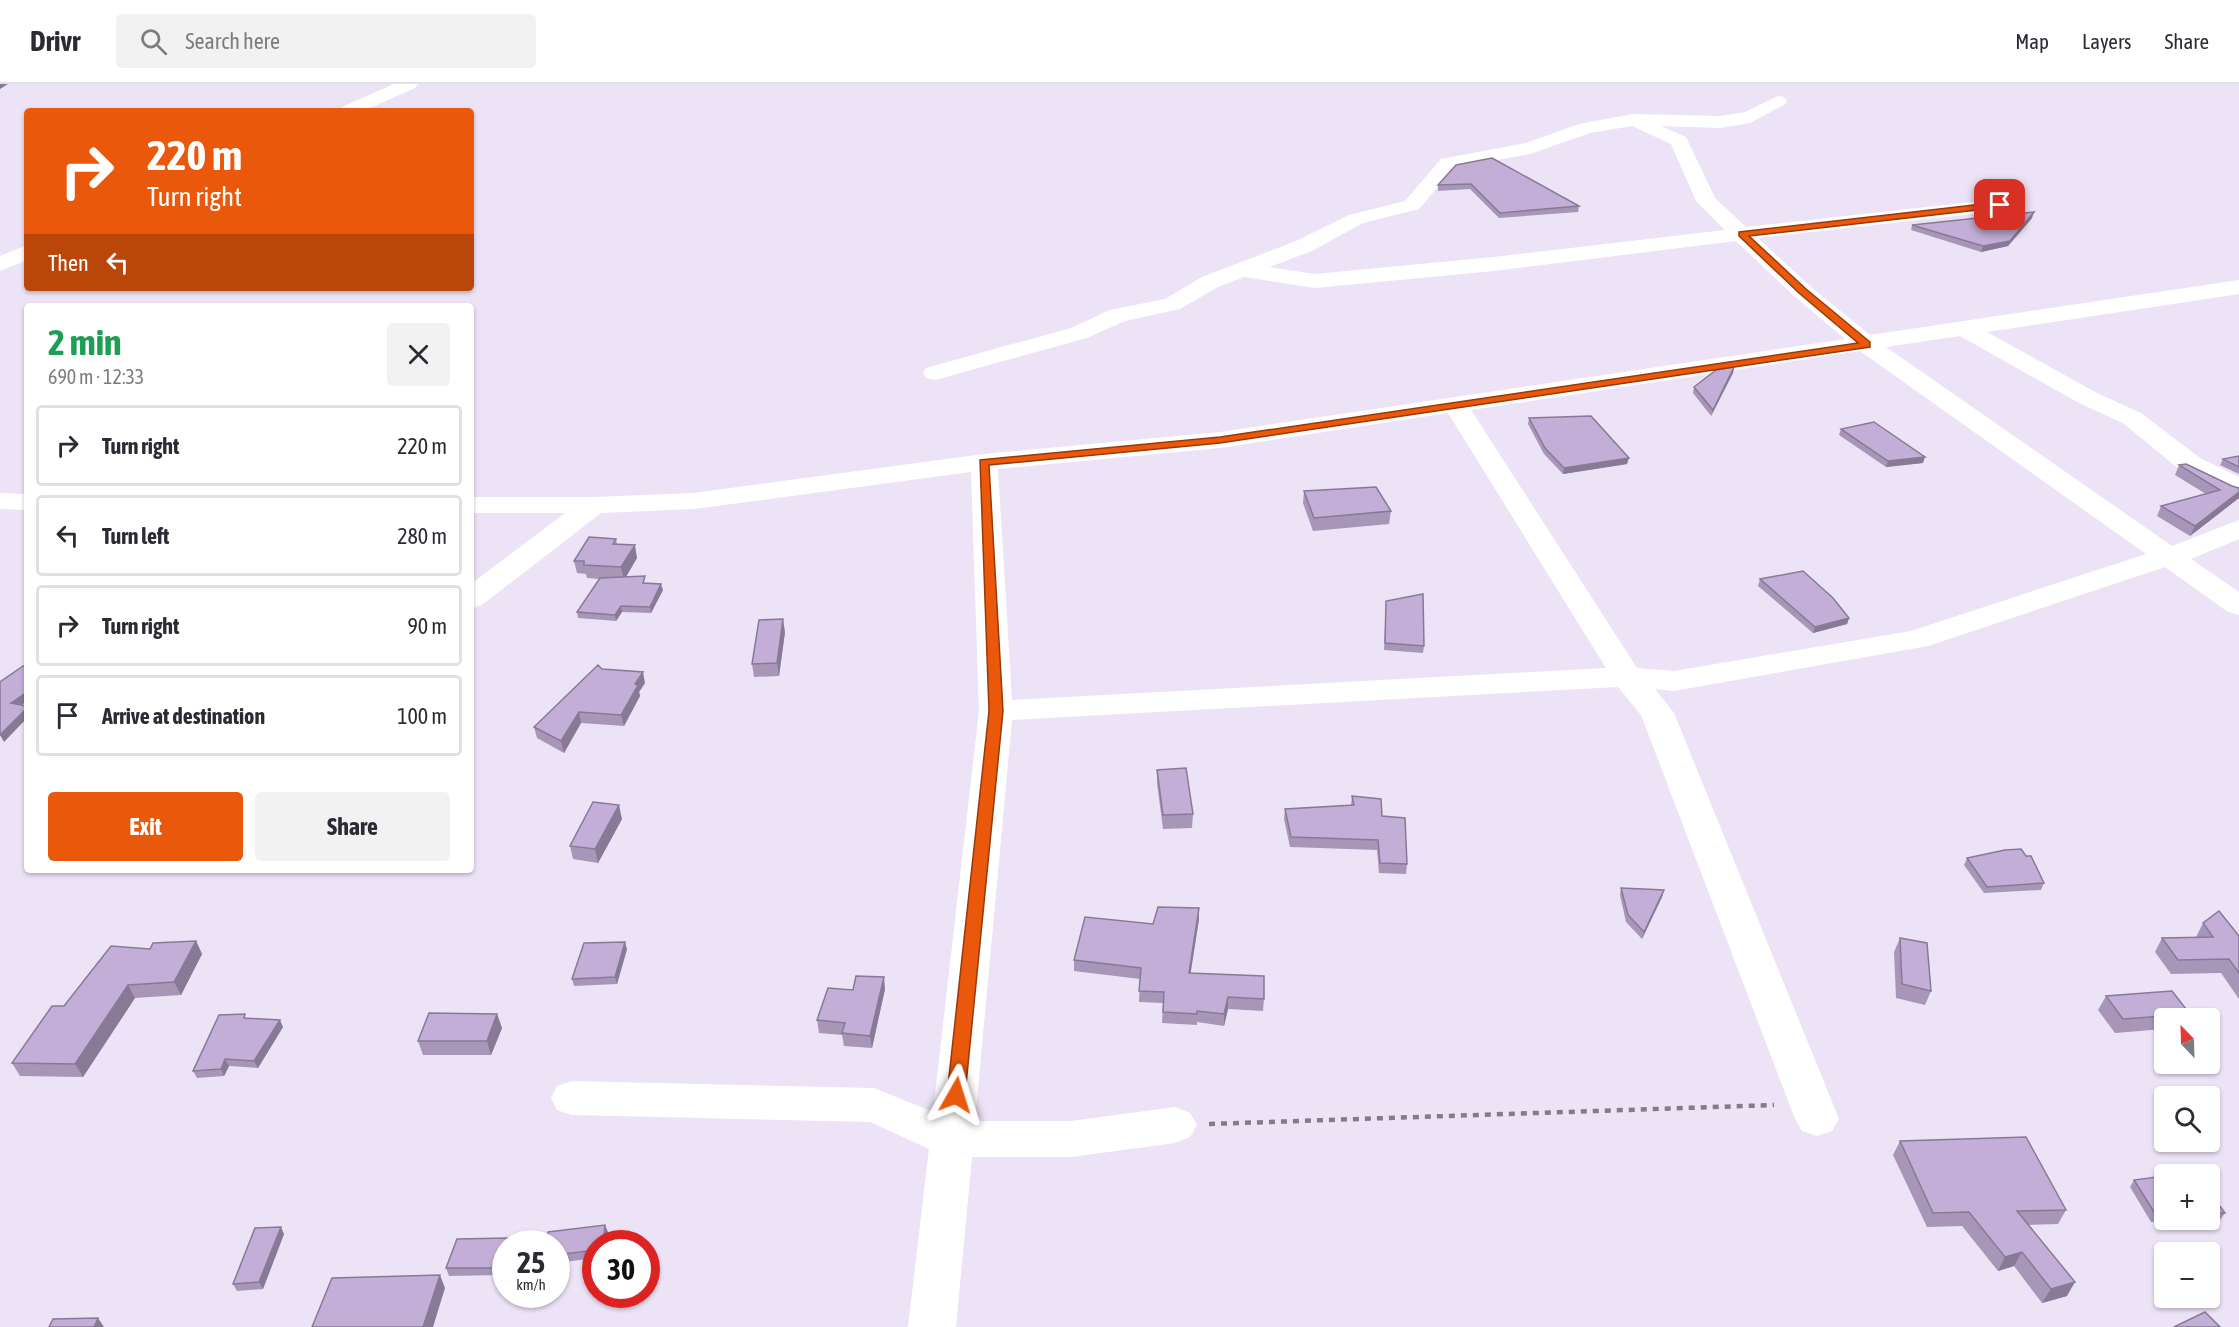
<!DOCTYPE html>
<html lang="en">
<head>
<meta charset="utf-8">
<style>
  body { margin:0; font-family:"Asap Condensed",sans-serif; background:#f2f2f3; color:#2b2b33; height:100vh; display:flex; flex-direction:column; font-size:22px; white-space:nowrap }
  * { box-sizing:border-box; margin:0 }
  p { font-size:20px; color:#7c7c81 }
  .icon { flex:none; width:33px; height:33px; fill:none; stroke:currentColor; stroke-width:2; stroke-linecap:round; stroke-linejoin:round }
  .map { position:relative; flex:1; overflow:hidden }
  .details { position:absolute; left:24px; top:219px; width:450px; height:570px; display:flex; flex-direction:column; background:#fff; border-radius:6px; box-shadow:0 2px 4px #0004 }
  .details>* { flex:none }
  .guide { position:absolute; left:24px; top:24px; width:450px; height:183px; border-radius:6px; box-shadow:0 2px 4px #0004; background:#ea580c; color:#fff; overflow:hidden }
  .needle { width:39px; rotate:337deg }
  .fabs { position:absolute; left:2154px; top:924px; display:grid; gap:12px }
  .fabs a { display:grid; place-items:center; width:66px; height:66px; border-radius:6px; background:#fff; box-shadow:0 2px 4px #0004; font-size:30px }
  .speed { position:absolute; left:492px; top:1146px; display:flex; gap:12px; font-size:30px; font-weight:700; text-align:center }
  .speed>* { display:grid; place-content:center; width:78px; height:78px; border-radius:50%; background:#fff; box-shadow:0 2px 4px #0004; line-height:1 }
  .speed small { font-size:15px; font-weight:400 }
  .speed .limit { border:9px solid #d22; background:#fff; color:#111 }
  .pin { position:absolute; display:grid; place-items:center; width:51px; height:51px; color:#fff; margin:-26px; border-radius:12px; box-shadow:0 3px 9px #0006 }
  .me { position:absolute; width:66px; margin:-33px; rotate:6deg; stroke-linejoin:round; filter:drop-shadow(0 0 4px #0008) }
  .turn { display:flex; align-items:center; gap:21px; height:126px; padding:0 24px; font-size:27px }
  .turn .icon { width:78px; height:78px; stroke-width:2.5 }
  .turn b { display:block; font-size:42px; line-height:51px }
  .then { display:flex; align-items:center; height:57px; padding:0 24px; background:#0003; gap:12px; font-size:22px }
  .round { display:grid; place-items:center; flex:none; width:63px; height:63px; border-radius:6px; background:#f2f2f3 }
  .overview { display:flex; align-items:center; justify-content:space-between; height:102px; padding:0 24px }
  h1 { font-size:36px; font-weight:700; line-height:45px; color:#1e9e55 }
  .action { display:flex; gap:12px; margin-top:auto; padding:12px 24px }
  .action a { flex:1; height:69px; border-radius:6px; background:#ea580c; color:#fff; font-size:24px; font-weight:700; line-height:69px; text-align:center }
  .action a+a { background:#f2f2f3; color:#2b2b33 }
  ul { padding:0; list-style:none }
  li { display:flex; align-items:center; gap:18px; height:81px; margin:0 12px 9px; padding:0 12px; border:3px solid #e1e1e2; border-radius:6px }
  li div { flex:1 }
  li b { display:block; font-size:22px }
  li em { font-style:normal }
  header { display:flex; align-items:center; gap:36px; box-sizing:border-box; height:84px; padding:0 30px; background:#fff; border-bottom:2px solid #e1e1e2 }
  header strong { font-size:28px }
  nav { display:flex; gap:33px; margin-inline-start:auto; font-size:21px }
  .search { width:420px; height:54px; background:#f2f2f3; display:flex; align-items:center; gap:15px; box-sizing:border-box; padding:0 21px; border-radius:6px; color:#7c7c81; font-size:22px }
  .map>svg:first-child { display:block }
</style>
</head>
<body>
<header>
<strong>Drivr</strong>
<div class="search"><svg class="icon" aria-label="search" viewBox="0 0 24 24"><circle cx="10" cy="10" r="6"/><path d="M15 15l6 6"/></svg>Search here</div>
<nav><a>Map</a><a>Layers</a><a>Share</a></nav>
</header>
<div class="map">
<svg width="2239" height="1243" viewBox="0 0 2239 1243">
  <rect width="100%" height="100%" fill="#ede3f7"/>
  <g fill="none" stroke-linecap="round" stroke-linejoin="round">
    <!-- path -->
    <path stroke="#827b88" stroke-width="4.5" stroke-dasharray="6 6" stroke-linecap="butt" d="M1209,1040L1774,1021"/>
    <!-- street -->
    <path fill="#fff" fill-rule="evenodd" d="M394,0H418L415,4L363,27H339L342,23Z
      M1778,12L1784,13L1787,17L1784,21L1750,39L1720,44L1661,42L1686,53L1715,114L1746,143L1999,115L2006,117L2009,121L2006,125L1999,127L1758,154L1810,202L1870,251L2239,196V210L1987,248L2097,309L2141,329L2200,374L2239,393V412L2229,410L2180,386L2123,339L2079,319L1960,252L1886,263L2172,462L2239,436V455L2191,475L2239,508V531L2228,528L2165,483L1928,562L1674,607L1655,605L1674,629L1839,1035L1832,1047L1817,1052L1802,1047L1795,1035L1641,631L1618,603L1012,636L975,1037H1071L1175,1023L1190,1029L1197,1041L1190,1053L1175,1059L1071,1073H972L956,1243H908L929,1065L870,1038L572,1031L557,1026L551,1014L557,1002L572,997L874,1004L933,1028L979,627L971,388L694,425L601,429L482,521L471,524V500L565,429H471V413H594L694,409L984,370L1220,348L1845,255L1794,212L1736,157L1494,187L1315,204L1244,193L1218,203L1180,225L1125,237L1087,254L935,296L926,294L923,289L926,284L1071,244L1110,226L1165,215L1202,193L1296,157L1349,131L1405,117L1441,75L1526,59L1579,40L1633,30L1720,32L1745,28ZM1632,42L1671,60L1696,117L1725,146L1494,173L1315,190L1269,183L1312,167L1363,139L1419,125L1454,84L1530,70L1590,49ZM1860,267L2146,470L1911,547L1674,587L1637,584L1471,326ZM1448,329L1606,584L1012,616L998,385L1220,364Z
      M27,161V176L0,187V172Z
      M0,409L27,410V426L0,425Z"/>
  </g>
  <!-- wall -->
  <path fill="#a896b9" d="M1456,81L1579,122L1578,128L1499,134L1470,105L1438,107V101Z
    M2032,134L2008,162L1981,168L1911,146L1912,141Z
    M1734,283L1733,289L1711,332L1693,309L1694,303Z
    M1529,334L1627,380L1563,390L1544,370L1528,340Z
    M1841,345L1923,379L1886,383L1839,351Z
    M2239,372V390L2220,381L2223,375Z
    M2179,381L2239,414L2190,452L2157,432L2161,422L2206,410L2175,391Z
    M1304,407L1391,427L1389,440L1313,447L1303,419Z
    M616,455L617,460L637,474L626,493L646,499L663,506L651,529L622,528L616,537L578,534L577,528L599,495L587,494L586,490L577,489L574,477Z
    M1760,495L1849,534L1847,540L1813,549L1758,502Z
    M1386,517L1424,562L1423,569L1384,566Z
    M785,548L779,592L754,593L752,580Z
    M602,585L645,599L639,608L640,612L624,642L581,639L564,669L537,654L534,643Z
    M1157,686L1193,730L1192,744L1163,745L1157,699Z
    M1352,712L1382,732L1407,780L1406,790L1379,789L1377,766L1290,763L1284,735L1285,725L1351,721Z
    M622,735L598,779L573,775L570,762Z
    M1967,774L2044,799L2041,806L1984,809L1964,781Z
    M1621,804L1664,806L1662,813L1642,855L1626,838L1620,811Z
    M1199,824V835L1190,889L1264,915L1263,927L1228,925L1224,942L1197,938V941L1162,939L1163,919L1139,918L1140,895L1074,887V876L1153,840Z
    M2203,839L2239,852V915L2221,889L2171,890L2155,868L2162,854L2196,853Z
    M1900,854L1931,907L1925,921L1896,914L1894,868Z
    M196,857L202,870L181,911L135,914L83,993L20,992L12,979L64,922L150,865Z
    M627,865L617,900L574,902L572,895Z
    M885,905L872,964L844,962L842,951L819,949L817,936L853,906Z
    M2106,912L2190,930L2187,934H2164V945L2115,949L2098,926Z
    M497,930L502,944L491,971H423L418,957Z
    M247,934L283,943L258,984L229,982L224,992L197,994L193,987Z
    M1900,1057L2066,1126L2058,1140L2028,1141L2067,1212L2042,1219L2014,1182L1998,1187L1962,1142L1927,1143L1893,1071Z
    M2164,1092V1136H2210V1109L2225,1129L2220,1136L2151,1138L2130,1103L2134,1096Z
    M608,1148L596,1160V1174L556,1179V1160Z
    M284,1150L263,1205L237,1207L233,1200Z
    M506,1160V1176L501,1191L449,1192L446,1184Z"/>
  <!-- shaded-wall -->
  <path fill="#887a96" d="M0,0H8L0,5Z
    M2034,128L2032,134L2008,162L1981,168L1983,162Z
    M1734,283L1733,289L1711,332L1713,326Z
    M1925,373L1923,379L1886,383L1888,377Z
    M1629,374L1627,380L1563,390L1564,384Z
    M2239,408V414L2190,452L2195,442Z
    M635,461L637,474L624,496L621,483Z
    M661,500L663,506L651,529L650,523Z
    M621,522L622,528L616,537L615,531Z
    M1849,534L1847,540L1813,549L1815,543Z
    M783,535L785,548L779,592L777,579Z
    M643,588L645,599L639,608L640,612L624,642L621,631L635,600Z
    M27,608V617L15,626L11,619Z
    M27,624V634L4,658L0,651Z
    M579,628L581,639L564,669L561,657Z
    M619,721L622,735L598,779L595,765Z
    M1664,806L1662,813L1642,855L1644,848Z
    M1199,824V835L1189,900V889Z
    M196,857L202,870L181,911L174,898Z
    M625,858L627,865L617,900L615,893Z
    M884,893L885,905L872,964L870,952Z
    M128,901L135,914L83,993L75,980Z
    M1228,913V925L1224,942V930Z
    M497,930L502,944L491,971L487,957Z
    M280,936L283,943L258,984L254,977Z
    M225,975L229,982L224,992L221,985Z
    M605,1141L608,1148L606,1160H603Z
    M281,1143L284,1150L263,1205L259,1198Z
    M506,1160V1176L501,1191L498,1184Z
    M2022,1168L2014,1182L1998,1187L2005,1173Z
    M440,1191L445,1204L433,1243H423Z
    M2075,1198L2067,1212L2042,1219L2051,1205Z
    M98,1234L104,1243H94Z"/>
  <!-- building -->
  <path fill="#c3aed7" stroke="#887a96" stroke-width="1.5" d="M1492,74L1579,122L1500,129L1471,100L1438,101L1456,81Z
    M2034,128L2010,157L1983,162L1912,141Z
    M1734,283L1713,326L1694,303L1716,286Z
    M1591,332L1629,374L1564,384L1545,364L1529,334Z
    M1874,338L1925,373L1888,377L1841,345Z
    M2239,372V383L2223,375Z
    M2186,380L2232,402L2239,404V408L2195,442L2161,422L2220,406L2179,381Z
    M1376,403L1391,427L1314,434L1304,407Z
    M589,453L616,455L613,460L635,461L621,483L584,481V477H574Z
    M1803,487L1833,514L1849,534L1815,543L1760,495Z
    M645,492L643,499L661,500L650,523L621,522L615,531L577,528L600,494Z
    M1423,510L1424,562L1385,559L1386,517Z
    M783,535L777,579L752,580L759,536Z
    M598,581L602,585L643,588L635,600L638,601L621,631L579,628L561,657L534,643Z
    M23,582L27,583V608L11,619L27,622V624L0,651V598Z
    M1186,684L1193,730L1163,731L1157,686Z
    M1352,712L1381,715L1382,732L1405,734L1407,780L1380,779L1378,756L1291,753L1285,725L1354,721Z
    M593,718L619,721L595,765L570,762Z
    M2021,765L2026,772H2031L2044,799L1987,803L1967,774L2005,766Z
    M1621,804L1664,806L1644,848L1628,831Z
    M1158,823L1199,824L1189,889L1264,892V915L1228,913L1224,930L1197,927V930L1163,928L1164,908L1139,907L1141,884L1074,876L1085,833L1153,840Z
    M2219,827L2239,852V889L2229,875L2178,876L2162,854L2213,853L2203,839Z
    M1900,854L1927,859L1931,907L1902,900Z
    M196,857L174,898L128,901L75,980L12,979L52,922H64L111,862L150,865L153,859Z
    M625,858L615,893L572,895L584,859Z
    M856,892L884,893L870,952L842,949L845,939L817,936L828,904L853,906Z
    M2172,907L2190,930L2123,935L2106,912Z
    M429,929L497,930L487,957H418Z
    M245,930L244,934L280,936L254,977L225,975L221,985L193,987L219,931Z
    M2026,1053L2066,1126L2017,1127L2075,1198L2051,1205L2022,1168L2005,1173L1969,1128L1933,1129L1900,1057Z
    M2192,1088L2194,1090H2173Z
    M2164,1092V1131H2156L2134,1096Z
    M2210,1109L2225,1129H2210Z
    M605,1141L603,1160H596V1166L556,1171V1160H546L548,1148Z
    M281,1143L259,1198L233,1200L255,1144Z
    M507,1154L498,1184H446L457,1155Z
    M440,1191L423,1243H312L332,1194Z
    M2205,1228L2220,1243H2174Z
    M98,1234L94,1243H49L53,1235Z"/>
  <!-- route -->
  <path fill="#ea580c" stroke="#983908" stroke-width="1.5" d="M2000,118L2003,119V123L1749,152L1806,205L1870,258V263L1220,359L989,381L1003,627L965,1011L962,1016L956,1018L950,1016L947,1011L989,627L980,376L1220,353L1858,259L1799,209L1739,152V148Z"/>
</svg>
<div class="fabs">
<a><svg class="needle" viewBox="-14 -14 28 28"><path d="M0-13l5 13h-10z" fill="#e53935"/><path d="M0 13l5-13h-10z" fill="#7c7c81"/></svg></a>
<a><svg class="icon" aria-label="search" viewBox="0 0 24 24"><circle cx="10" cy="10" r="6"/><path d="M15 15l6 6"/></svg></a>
<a>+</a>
<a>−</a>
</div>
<div class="speed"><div>25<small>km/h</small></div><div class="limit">30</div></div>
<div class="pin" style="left:2000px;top:121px;background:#d93025"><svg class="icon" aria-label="arrive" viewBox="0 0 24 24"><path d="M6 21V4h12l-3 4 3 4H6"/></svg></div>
<svg class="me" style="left:956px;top:1011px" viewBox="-20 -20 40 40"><path d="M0-17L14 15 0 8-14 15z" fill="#ea580c" stroke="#fff" stroke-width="4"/></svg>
<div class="guide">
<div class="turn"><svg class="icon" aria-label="right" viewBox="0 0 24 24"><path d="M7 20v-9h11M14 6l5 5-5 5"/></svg><div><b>220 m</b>Turn right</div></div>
<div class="then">Then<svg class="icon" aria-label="left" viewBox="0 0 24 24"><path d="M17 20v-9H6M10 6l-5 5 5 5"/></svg></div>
</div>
<section class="details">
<div class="overview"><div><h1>2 min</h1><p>690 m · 12:33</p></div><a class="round"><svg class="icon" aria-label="close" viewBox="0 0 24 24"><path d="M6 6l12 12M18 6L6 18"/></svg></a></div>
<ul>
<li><svg class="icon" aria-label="right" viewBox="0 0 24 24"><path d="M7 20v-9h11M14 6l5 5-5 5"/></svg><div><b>Turn right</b></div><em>220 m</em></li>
<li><svg class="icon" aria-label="left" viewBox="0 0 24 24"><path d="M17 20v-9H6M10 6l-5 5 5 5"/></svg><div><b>Turn left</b></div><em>280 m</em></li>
<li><svg class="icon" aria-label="right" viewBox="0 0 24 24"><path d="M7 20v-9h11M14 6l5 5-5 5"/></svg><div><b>Turn right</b></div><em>90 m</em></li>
<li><svg class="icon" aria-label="arrive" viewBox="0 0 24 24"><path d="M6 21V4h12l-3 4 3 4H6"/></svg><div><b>Arrive at destination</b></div><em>100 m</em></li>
</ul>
<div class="action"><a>Exit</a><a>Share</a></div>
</section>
</div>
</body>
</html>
